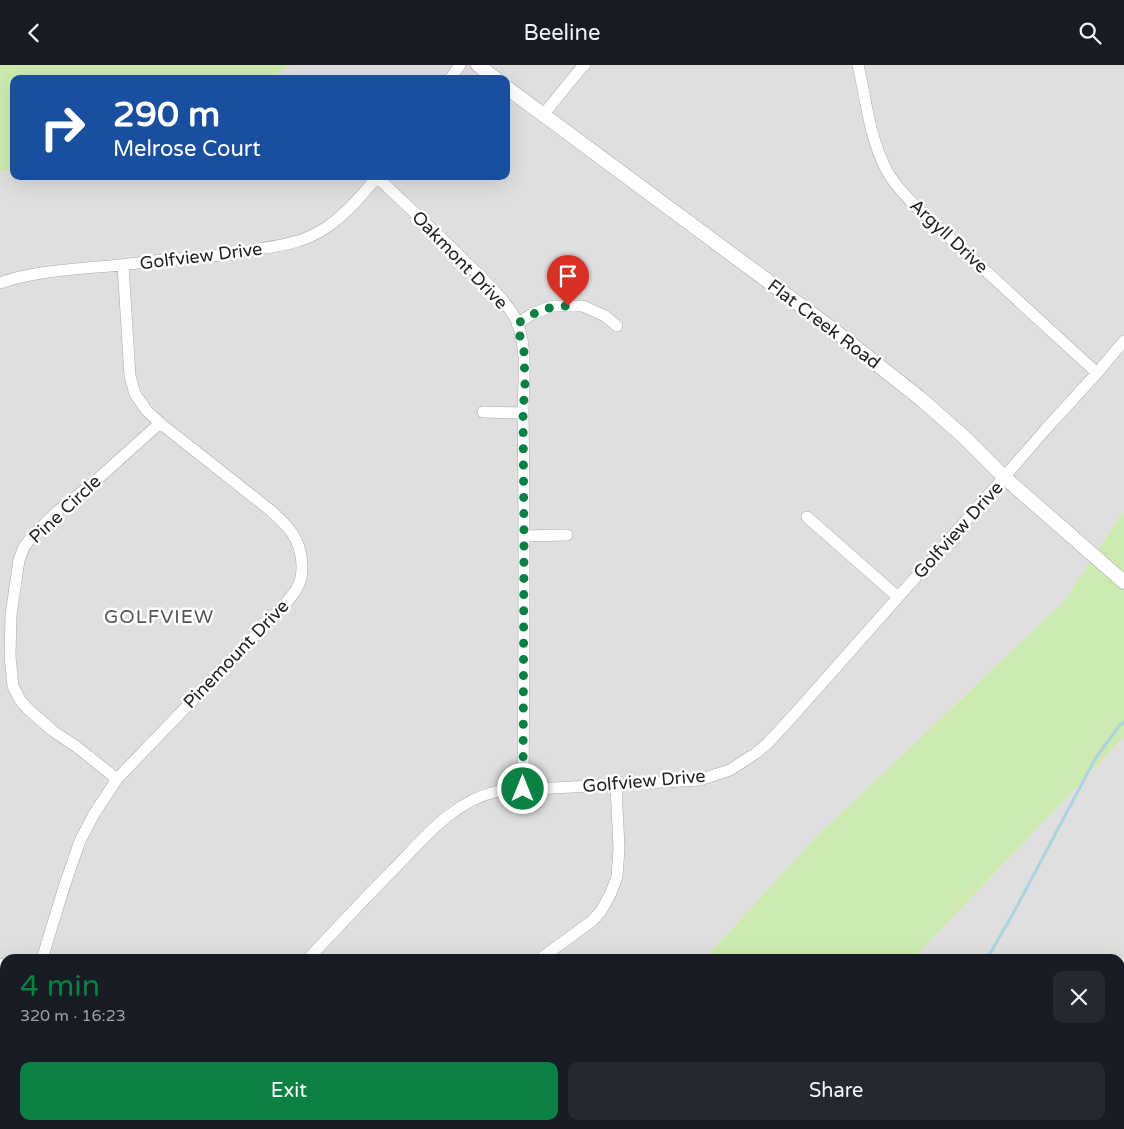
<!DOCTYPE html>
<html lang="en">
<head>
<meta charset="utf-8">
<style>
  body { margin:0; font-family:"Varela Round",sans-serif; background:#242831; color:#f1f3f6; height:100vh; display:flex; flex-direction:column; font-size:19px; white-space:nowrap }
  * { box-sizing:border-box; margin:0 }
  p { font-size:16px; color:#9ea1a6 }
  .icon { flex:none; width:28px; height:28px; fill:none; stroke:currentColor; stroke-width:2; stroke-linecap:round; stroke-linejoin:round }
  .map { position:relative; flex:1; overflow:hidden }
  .sheet { position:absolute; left:0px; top:889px; width:1125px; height:176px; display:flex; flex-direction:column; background:#171b24; border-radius:15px 15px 0 0; box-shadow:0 5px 20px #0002 }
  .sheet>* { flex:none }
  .top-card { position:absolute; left:10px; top:10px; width:500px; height:105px; border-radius:10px; box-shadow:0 5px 20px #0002; background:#1a4fa0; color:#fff; overflow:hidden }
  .pin { position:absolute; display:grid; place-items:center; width:42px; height:42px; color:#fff; margin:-51px -21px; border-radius:50% 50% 50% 0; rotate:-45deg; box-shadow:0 0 5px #0007 }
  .pin .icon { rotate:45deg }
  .me { position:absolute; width:55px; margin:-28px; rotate:0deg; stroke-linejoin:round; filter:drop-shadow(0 0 4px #0008) }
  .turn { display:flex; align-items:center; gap:18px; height:105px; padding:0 20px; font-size:22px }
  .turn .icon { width:65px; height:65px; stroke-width:2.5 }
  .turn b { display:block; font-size:35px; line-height:42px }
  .round { display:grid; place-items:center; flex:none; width:52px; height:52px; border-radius:10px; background:#242831 }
  .summary { display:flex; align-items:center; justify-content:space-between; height:85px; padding:0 20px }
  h1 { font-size:30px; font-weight:600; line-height:38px; color:#0b8043 }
  .cta { display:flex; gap:10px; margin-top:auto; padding:10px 20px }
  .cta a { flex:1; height:58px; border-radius:10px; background:#0b8043; color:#fff; font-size:20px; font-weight:600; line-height:58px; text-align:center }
  .cta a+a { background:#242831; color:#f1f3f6 }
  header { display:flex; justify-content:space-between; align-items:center; height:65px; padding:0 20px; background:#171b24; font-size:22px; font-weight:600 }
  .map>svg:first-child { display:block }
</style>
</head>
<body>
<header><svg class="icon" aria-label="back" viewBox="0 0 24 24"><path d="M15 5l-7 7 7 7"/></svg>Beeline<svg class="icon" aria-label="search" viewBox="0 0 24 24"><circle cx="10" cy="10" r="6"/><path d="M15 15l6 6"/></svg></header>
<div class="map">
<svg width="1124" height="1064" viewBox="0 0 1124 1064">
  <rect width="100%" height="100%" fill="#f2efe9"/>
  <!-- residential -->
  <path fill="#e0dfdf" d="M291,0H1124V446L1065,535L813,775L704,894H5V996L0,994V107L14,104V111H506V14H269Z
    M1124,672V1064H752L755,1060H1120V894H913Z
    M160,1060H499L494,1064H170Z"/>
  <!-- grass -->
  <path fill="#cdebb0" d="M0,0H291L269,14H14V104L0,107Z
    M1124,446V672L913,894H704L813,775L1065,535Z
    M0,994L5,996V1060H160L170,1064H0Z
    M499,1060H755L751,1064H494Z"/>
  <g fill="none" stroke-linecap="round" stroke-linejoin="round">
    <!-- stream -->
    <path stroke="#aad3df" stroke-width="3" d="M987,894L1015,845L1095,694L1119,661L1124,657
      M1006,1060L1007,1064
      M834,1064L838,1060"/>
  </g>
  <!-- building -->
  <path fill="#c7bfb8" d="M1124,1029V1057L1120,1058V1030Z"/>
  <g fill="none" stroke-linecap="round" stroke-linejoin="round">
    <defs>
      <path id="minor" d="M858,0C866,34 869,70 885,102C892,117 904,129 916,142L1097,308
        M450,14L460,0
        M543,50L582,2L585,0
        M377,112C408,142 440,171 470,201C486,217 510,239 518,259C528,289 523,319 523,349C525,474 524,599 523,724
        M0,218C31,207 64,205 97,202C116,201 135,198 154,196C189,193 224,191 259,184C284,180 305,177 327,162C346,149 363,129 378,111
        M517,259L532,249L553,241H583L605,251L617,261
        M483,347L523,348
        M807,452L898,532
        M524,471L567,470
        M117,714L77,682L53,666L29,645L20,635L13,621L10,591L11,550L19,495L24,482L33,470L58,446L92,419L160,358
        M42,894L65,819L80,776L94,749L117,714L285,539C289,534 294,529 297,523C306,507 302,483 292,468C286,459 278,452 270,445L160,358L147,346L135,329L130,311L123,200
        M308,894C336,864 364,834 393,805C424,773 453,736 498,726L699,715L730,705L756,688L768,678L800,643L1000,417L1045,365L1097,308L1124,276
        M540,894L592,856L601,846L610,830L617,812L619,783L616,720
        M0,899L5,901"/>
      <path id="tertiary" d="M478,0L496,14
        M506,22L831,263L921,334L964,372L1004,412L1124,517"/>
    </defs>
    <!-- minor casing -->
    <use href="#minor" stroke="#a9a9a9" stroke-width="12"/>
    <!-- tertiary casing -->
    <use href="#tertiary" stroke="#a9a9a9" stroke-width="15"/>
    <!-- minor -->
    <use href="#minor" stroke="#fff" stroke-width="11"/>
    <!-- tertiary -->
    <use href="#tertiary" stroke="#fff" stroke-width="14"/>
  </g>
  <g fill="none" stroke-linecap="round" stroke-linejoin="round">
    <!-- route -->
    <path stroke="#0b8043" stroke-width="9" stroke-dasharray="0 16.2" d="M523,724L524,471L523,348L525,318L524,287L517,259C535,247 547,241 568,241"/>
  </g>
  <g text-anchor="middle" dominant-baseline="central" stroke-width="5" stroke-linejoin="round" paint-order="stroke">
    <!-- street labels -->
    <g font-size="18" fill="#222" stroke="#fff">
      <text transform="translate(949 171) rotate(43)">Argyll Drive</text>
      <text transform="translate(201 191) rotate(-7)">Golfview Drive</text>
      <text transform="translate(460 195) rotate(46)">Oakmont Drive</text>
      <text transform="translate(824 259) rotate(37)">Flat Creek Road</text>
      <text transform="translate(65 444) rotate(-43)">Pine Circle</text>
      <text transform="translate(958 465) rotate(-48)">Golfview Drive</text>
      <text transform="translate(236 589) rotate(-46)">Pinemount Drive</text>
      <text transform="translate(644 716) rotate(-5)">Golfview Drive</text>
    </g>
    <!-- neighbourhood labels -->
    <g font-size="19" letter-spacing="1" fill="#555" stroke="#fff">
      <text x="159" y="552">GOLFVIEW</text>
    </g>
  </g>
</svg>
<div class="pin" style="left:568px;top:241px;background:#d93025"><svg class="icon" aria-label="arrive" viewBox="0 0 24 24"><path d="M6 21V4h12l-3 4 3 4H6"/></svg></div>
<svg class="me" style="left:523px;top:724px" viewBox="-20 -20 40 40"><circle r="17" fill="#0b8043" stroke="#fff" stroke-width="3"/><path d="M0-11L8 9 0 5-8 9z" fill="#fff"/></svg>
<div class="top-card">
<div class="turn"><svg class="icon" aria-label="right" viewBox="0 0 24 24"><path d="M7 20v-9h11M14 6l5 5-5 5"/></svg><div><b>290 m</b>Melrose Court</div></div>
</div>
<section class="sheet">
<div class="summary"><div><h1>4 min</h1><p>320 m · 16:23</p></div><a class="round"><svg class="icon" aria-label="close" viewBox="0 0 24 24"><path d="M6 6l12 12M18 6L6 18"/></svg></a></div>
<div class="cta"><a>Exit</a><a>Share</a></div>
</section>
</div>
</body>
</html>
